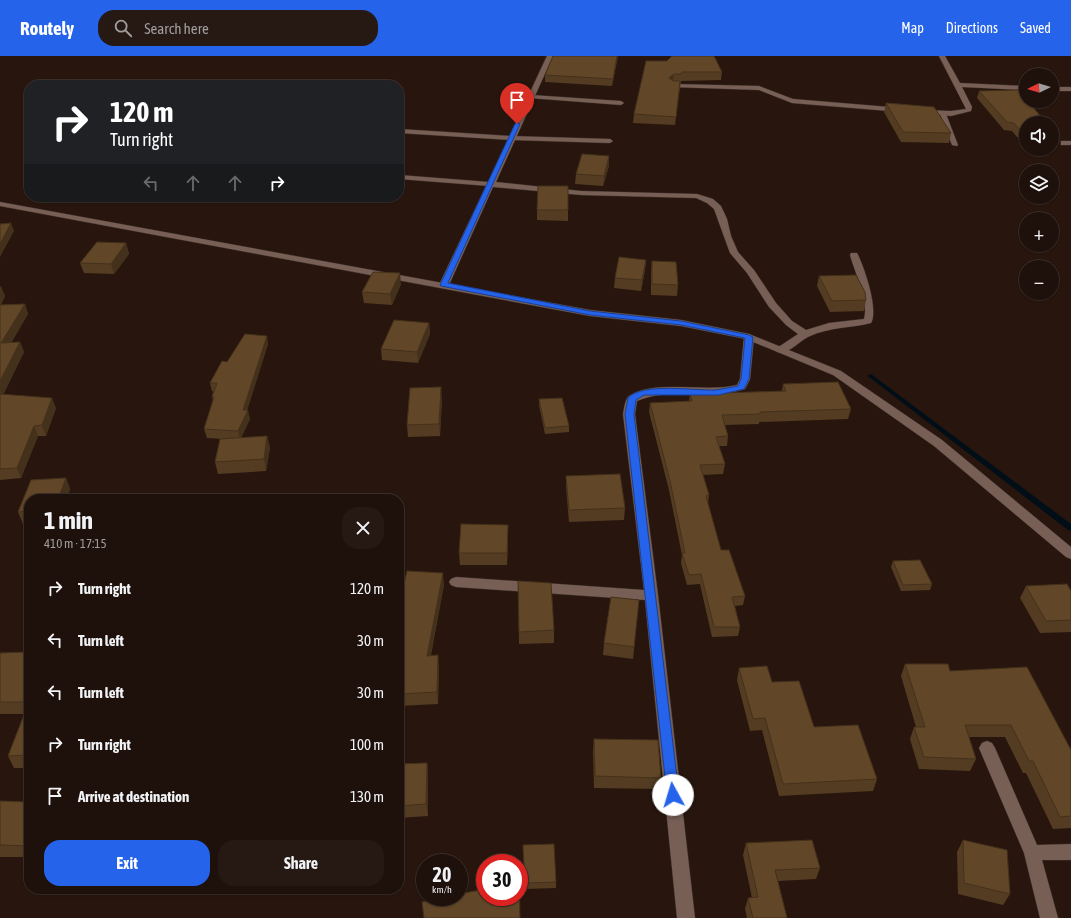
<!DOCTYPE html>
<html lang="en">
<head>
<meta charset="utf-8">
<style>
  body { margin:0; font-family:"Asap Condensed",sans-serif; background:#261913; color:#f1f3f6; height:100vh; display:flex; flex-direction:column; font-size:15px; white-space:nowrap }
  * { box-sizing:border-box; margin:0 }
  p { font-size:13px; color:#a19d9c }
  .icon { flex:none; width:22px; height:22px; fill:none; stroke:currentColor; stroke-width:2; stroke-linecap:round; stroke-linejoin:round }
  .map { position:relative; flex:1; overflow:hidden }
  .sheet { position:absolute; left:24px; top:438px; width:380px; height:400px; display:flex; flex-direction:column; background:#1e100a; border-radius:16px; box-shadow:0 1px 3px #0004,0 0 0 1px #3c302b }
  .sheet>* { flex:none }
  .top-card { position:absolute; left:24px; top:24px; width:380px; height:122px; border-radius:16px; box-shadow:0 1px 3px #0004,0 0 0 1px #3c302b; background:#202124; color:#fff; overflow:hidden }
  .needle { width:26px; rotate:265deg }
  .fabs { position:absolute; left:1019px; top:12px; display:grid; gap:8px }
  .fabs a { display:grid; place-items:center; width:40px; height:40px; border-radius:50%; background:#1e100a; box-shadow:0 1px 3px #0004,0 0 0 1px #3c302b; font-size:20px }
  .speed { position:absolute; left:416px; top:798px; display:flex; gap:8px; font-size:20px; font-weight:700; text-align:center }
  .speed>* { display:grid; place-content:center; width:52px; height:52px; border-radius:50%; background:#1e100a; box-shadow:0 1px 3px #0004,0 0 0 1px #3c302b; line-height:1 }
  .speed small { font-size:10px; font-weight:400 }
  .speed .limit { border:6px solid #d22; background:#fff; color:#111 }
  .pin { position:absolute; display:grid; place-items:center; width:34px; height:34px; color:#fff; margin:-41px -17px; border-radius:50% 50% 50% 0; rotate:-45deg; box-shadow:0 0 4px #0007 }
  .pin .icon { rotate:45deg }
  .me { position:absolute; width:44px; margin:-22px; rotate:354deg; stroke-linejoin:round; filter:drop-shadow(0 0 3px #0008) }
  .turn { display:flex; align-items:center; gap:14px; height:84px; padding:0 20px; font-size:18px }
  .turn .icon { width:52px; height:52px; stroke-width:2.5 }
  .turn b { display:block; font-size:28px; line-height:34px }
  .lanes { display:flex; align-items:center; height:38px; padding:0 20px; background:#0003; justify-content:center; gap:20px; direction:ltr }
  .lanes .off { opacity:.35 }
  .round { display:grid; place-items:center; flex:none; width:42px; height:42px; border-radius:16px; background:#261913 }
  .overview { display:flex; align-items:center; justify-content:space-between; height:68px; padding:0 20px }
  h1 { font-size:24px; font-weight:700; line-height:30px }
  .primary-button { display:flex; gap:8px; margin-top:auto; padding:8px 20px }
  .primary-button a { flex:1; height:46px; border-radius:16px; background:#2563eb; color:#fff; font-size:16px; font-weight:700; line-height:46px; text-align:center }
  .primary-button a+a { background:#261913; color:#f1f3f6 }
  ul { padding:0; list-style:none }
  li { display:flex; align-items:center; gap:12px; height:52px; padding:0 20px }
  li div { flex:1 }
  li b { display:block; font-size:15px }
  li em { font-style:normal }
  header { display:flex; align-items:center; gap:24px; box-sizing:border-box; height:56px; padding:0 20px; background:#2563eb; color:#fff }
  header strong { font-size:19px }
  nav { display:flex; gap:22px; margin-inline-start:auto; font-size:14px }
  .search { width:280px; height:36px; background:#261913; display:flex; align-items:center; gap:10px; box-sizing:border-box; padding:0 14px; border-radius:16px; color:#a19d9c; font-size:15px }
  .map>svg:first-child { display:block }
</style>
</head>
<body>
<header>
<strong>Routely</strong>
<div class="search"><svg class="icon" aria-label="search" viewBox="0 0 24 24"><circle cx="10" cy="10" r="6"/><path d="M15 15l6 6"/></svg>Search here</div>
<nav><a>Map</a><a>Directions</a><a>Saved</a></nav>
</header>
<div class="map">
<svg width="1071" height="862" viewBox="0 0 1071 862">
  <rect width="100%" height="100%" fill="#28160e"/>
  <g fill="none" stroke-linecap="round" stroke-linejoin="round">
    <!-- stream -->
    <path fill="#000f17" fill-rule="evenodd" d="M871,318L1071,468V475L1068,474L869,321L867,320Z"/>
    <defs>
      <path id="lane" d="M531,39L621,45L624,47L621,49L529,42L528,41Z
        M943,56L946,58L958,89L957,90L952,89L940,58Z
        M399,73L511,80L610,83L613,85L610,87L511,84L399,77Z
        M399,119L489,126L493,128L489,130L399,123Z"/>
      <path id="street" d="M547,0H553L496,126L581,135L697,138L713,143L721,150L727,163L731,180L738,196L754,214L776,247L792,265L806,274L829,267L864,263C869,245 855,217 850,199L851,197H857C864,210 879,254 871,267C851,272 830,271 810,280C800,284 789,299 777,296L776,294L777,292L798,278L786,269L769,251L747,217L730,197L714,153L707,147L696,142L581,139L493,131L449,229L444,232L441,231L439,229L486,130L485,128L488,126Z
        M939,0H945L960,27L1026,30V34L962,31L972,51L971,55L951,60L920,57L918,56L922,54L951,55L966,53Z
        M673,28L759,30L793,43L901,52L905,54L901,56L792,47L759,34L671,31V29Z
        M1052,31H1071V35H1052Z
        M1061,85H1071V89H1061Z
        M749,278L754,281L750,323L745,333C735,336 725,338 714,339C688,340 662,334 637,345L635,358L658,539L695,862H677L645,544L456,531L451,529L449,526L451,523L456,521L644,534L623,358C624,353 625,343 629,340C654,323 706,337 737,329L740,323L744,281Z
        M987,685L992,687L995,692L1037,789L1071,788V804H1042L1058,862H1040L1024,797L979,692L982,687Z"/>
      <path id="secondary" d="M0,146L590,254L681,264L749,278L841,315L942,384L1071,491V503L1066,501L934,390L833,319L746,283L681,270L590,260L0,150Z"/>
    </defs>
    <!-- lane casing -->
    <use href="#lane" stroke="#3e312d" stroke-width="1"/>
    <!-- street casing -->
    <use href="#street" stroke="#3e312d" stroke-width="1"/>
    <!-- secondary casing -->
    <use href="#secondary" stroke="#3e312d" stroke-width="1"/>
    <!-- lane -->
    <use href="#lane" fill="#775f55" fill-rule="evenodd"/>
    <!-- street -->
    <use href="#street" fill="#775f55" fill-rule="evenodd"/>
    <!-- secondary -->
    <use href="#secondary" fill="#775f55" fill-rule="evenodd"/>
  </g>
  <!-- wall -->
  <path fill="#533c22" d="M618,0L612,30L545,26V19Z
    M667,5L722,16L721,24L681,25L675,69L633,67L634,58Z
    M979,35L1026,67V81H1017L1012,75L1004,74L977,42Z
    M886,47L951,77L949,87L901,86L884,56Z
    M609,100V110L603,130L575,128L576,118Z
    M328,141H376L374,144Z
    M537,154H568V165L537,164Z
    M126,187L129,198L114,218L84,217L80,207Z
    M652,205L678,229L677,240L651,239V216Z
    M645,214L641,235L614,232L615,222Z
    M819,220L866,244L864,255L830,256L817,230Z
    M401,228L392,249L364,247L362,236Z
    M0,230L5,240L1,249L25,248L28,258L11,287L20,286L24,296L3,339L56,352L46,380H38L21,422L0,424Z
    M429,267L430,278L418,307L382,304L381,293Z
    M268,288L247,354L250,363L241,382L267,380L270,392L266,415L218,418L215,406L223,383L207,382L204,373L213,345L212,341L213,335H212L210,327L227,306Z
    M783,328L851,353L848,363L759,366V368L725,369L728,380L727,390H719L725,408L723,418L703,419L709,439L708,448L721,494L745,540L743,549L735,550L740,571L738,580L712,581L700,528L687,529L681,507L682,499L669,434L649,356L650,347L689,345L690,338L782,335Z
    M442,342L440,380L408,381L407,369Z
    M539,343L569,370V376L545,378L539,349Z
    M566,420L625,452L624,464L569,466L566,431Z
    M66,422L70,433L67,443H29V468H23L18,456L31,424Z
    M508,481L507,509H460L459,497Z
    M893,505L932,528L930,534L901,535L891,511Z
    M518,525L554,574V587L519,588Z
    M444,529L431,599L439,611L438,648L399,650V549Z
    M1026,530L1071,535V576L1040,577L1020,542Z
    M639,544L633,603L603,599L604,587Z
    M29,596V712H14L8,700L24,658H0V597Z
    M905,608L950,615L1071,694V772L1053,773L1026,717H1023L1005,681H969L976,703L970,715L919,713L910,683L914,671H916L901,620Z
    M739,612L772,626L814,671L877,723L873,735L779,740L762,674L750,675L737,624Z
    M594,683L661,722L660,733L594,732L593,695Z
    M427,707L428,719V760L399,762V708Z
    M0,745L29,746V801H0Z
    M963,784L1010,838L1003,849L958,838L957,796Z
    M746,787L820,812L816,823L778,825L787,862H747L745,853L748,842H752L743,799Z
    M523,789L556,826V832L525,833Z"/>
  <!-- shaded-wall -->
  <path fill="#44311b" d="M617,0H618L612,30L613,23Z
    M674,18L673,26L669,22L670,21Z
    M609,100V110L603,130L604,120Z
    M11,167L14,175L0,201V188Z
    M126,187L129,198L114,218L111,208Z
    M646,204L645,214L641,235L642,224Z
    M400,217L401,228L392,249L390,238Z
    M1,230L5,240L0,250V233Z
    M25,248L28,258L5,297L1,287Z
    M429,267L430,278L418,307L417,296Z
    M267,280L268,288L246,358L248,354L250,363L240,384L238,375L243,354Z
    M20,286L24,296L0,344V325Z
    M441,331L442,342L440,380L439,368Z
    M52,342L56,352L46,380L42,369Z
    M34,370L38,380L21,422L17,412Z
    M267,380L270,392L266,415L264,403Z
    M66,422L70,433L67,443H58Z
    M508,469V481L507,509V497Z
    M443,517L444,529L428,612L427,600Z
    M438,599L439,611L438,648L437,636Z
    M427,707L428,719V760L426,748Z"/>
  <!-- building -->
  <path fill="#614627" stroke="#44311b" d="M553,0H617L613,23L545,19Z
    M672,0H714L722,16H682L681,18H674L670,21L669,22L673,25H680L676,61L634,58L646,5H667Z
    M1019,34L1026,42V45H1028L1046,67H1026V73H1019L1014,67L1007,66L979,35Z
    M886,47L934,51L951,77L903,76Z
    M582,98L609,100L604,120L576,118Z
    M538,130H568V154H537Z
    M11,167L0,188V168Z
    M97,186L126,187L111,208L80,207Z
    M619,201L646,204L642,224L615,222Z
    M652,205L676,206L678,229L652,228Z
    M373,216L400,217L390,238L362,236Z
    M856,219L865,236L866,244L832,245L819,220Z
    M25,248L1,287L20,286L0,325V249Z
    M394,264L429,267L417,296L381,293Z
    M245,278L267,280L243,354H248L238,375L204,373L214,341H212L217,327H210L222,305L227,306Z
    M838,326L851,353L760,356V358L722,359L728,380L716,381L725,408L700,409L709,439L706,440L721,494H729L745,540L732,541L740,571H714L701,518L689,519L682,497H685L670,425L650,347L692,345L690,338L786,335L783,328Z
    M441,331L439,368L407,369L410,332Z
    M0,338L52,342L42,369L34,370L17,412L0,413Z
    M562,342L569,370L545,372L539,343Z
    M267,380L264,403L215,406L220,383Z
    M620,418L625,452L569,454L566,420Z
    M66,422L58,443H29V455L18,456L31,424Z
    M461,468L508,469L507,497H459Z
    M920,504L932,528L903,529L893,505Z
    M407,515L443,517L427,600L438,599L437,636L399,638V549Z
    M518,525L551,527L554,574L519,576Z
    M1067,528L1071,535V564L1046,565L1026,530Z
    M611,541L639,544L634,591L604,587Z
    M29,596V699L8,700L29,646H0V597Z
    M905,608H948L950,615L1027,611L1071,694V760L1060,761L1033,705H1029L1011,669H965L976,703L924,701L914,671H925Z
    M767,610L772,626L799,625L814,671L858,669L877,723L783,728L765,662L753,663L739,612Z
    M594,683L658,684L661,722L595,720Z
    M427,707L426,748L399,750V708Z
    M0,745L29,746V790L0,789Z
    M812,784L820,812L775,814L787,862H753L748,842L758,841L746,787Z
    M963,784L1007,794L1010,838L964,827Z
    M554,788L556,826L525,827L523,789Z
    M485,808V841H519V814L520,862H424L422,846L445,841H459V838L485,833Z"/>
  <!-- route -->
  <path fill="#2563eb" stroke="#184099" d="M517,66L520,68L448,227L590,255L681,265L749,279L753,281L749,323L744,333L718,339H644L636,344L634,358L679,739L677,743L673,744L668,743L667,739L625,358L628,342C643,326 694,335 716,334C723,333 731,331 738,330L741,323L745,282L681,269L590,259L441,230L440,229L515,68Z"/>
</svg>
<div class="fabs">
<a><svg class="needle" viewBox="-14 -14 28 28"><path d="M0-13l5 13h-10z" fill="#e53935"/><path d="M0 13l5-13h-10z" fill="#a19d9c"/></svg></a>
<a><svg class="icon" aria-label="sound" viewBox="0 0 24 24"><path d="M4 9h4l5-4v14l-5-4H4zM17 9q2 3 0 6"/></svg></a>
<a><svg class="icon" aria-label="layers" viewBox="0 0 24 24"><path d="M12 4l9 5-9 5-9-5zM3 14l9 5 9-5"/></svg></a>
<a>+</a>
<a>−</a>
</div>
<div class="speed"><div>20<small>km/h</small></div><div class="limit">30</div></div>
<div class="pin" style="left:517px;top:68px;background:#d93025"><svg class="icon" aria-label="arrive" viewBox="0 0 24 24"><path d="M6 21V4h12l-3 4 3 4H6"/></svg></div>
<svg class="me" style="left:673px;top:739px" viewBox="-20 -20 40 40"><circle r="19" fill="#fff"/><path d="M0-13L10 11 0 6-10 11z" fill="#2563eb"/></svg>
<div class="top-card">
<div class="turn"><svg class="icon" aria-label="right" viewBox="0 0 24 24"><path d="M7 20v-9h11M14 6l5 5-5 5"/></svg><div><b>120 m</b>Turn right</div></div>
<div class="lanes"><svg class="icon off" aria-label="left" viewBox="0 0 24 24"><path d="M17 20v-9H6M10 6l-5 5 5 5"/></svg><svg class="icon off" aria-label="ahead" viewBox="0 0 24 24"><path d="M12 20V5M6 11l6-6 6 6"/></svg><svg class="icon off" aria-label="ahead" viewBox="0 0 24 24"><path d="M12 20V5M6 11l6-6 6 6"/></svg><svg class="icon" aria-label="right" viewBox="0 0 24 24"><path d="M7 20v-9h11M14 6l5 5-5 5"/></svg></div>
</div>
<section class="sheet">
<div class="overview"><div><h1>1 min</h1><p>410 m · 17:15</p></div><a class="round"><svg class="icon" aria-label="close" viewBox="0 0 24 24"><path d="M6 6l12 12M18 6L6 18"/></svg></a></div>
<ul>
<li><svg class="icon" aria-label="right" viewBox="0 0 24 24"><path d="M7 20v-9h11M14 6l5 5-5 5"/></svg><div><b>Turn right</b></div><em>120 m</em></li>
<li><svg class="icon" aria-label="left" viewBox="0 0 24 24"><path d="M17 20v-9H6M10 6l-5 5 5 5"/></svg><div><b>Turn left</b></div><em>30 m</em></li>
<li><svg class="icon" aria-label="left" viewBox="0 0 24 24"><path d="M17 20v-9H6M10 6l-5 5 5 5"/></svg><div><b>Turn left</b></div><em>30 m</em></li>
<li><svg class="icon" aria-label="right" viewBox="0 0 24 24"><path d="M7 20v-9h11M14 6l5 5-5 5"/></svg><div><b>Turn right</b></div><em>100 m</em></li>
<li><svg class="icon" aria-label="arrive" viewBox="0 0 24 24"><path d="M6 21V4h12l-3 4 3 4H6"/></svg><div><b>Arrive at destination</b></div><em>130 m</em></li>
</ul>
<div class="primary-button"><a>Exit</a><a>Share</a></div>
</section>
</div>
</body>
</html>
